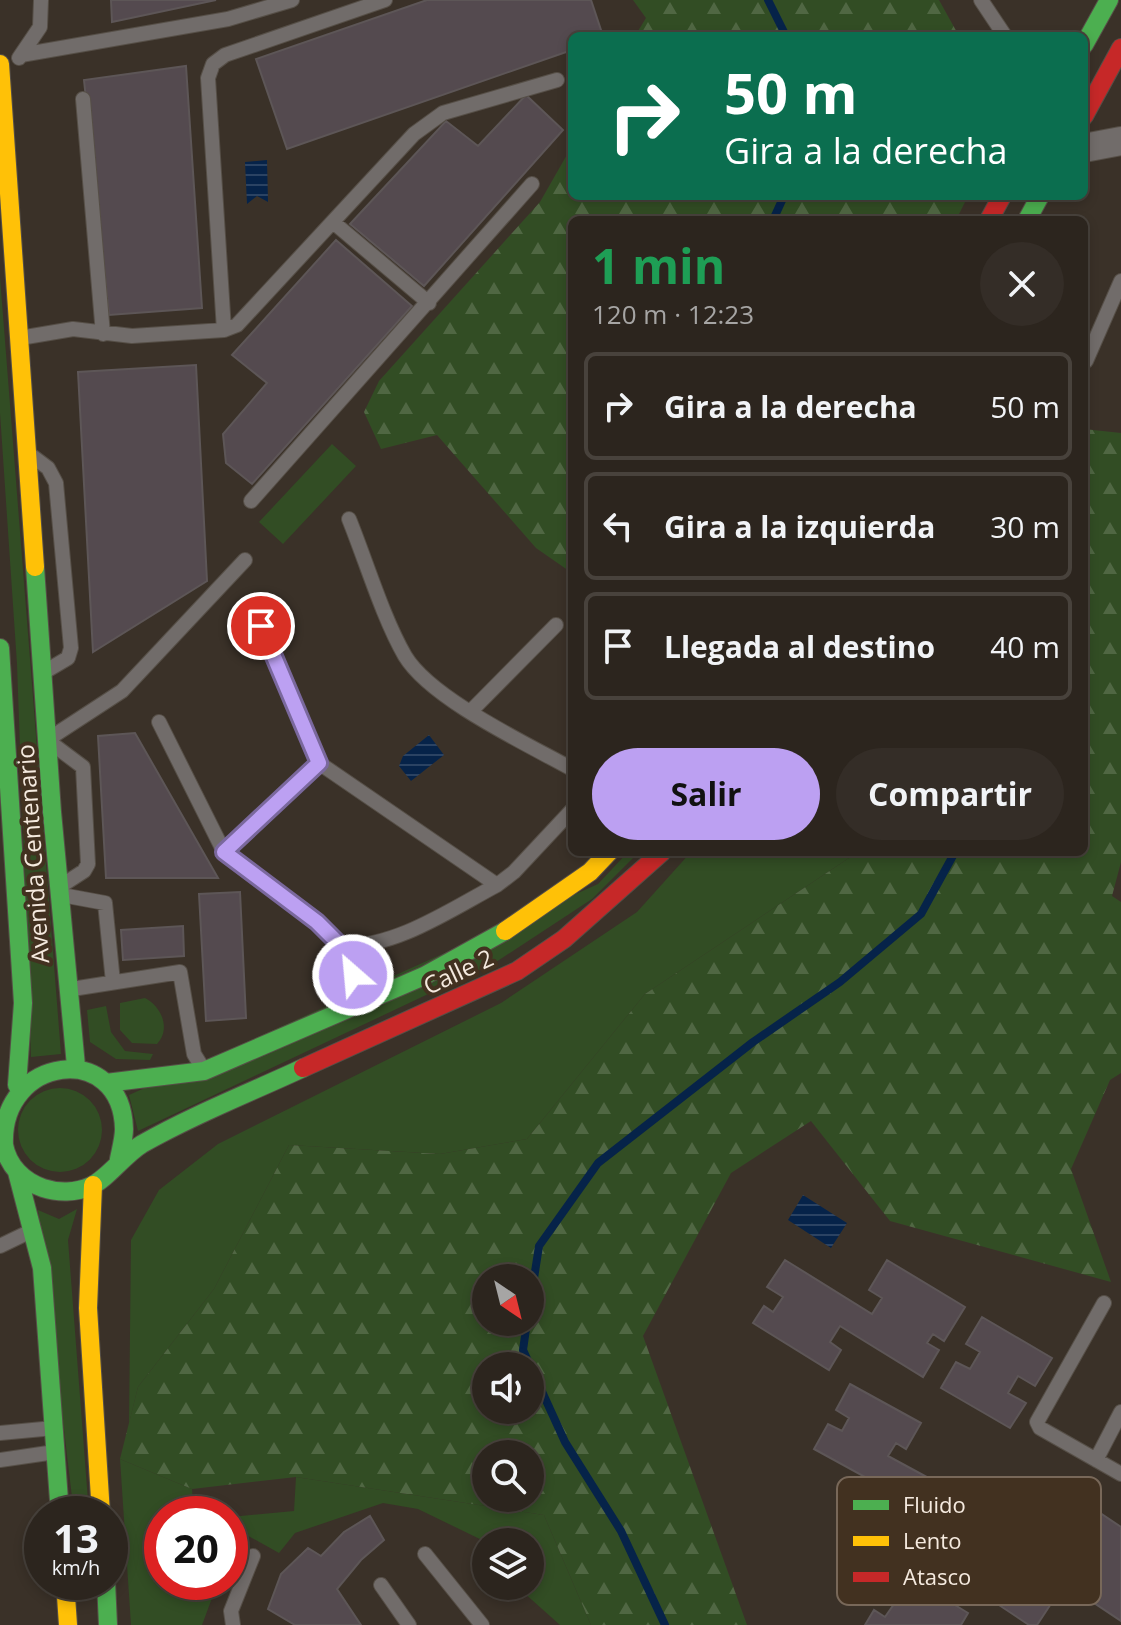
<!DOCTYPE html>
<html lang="es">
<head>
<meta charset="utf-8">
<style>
  body { margin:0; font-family:"Open Sans",sans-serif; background:#342d27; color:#f1f3f6; height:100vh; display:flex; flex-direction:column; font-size:30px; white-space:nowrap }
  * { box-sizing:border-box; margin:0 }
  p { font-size:26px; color:#a6a5a4 }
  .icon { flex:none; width:44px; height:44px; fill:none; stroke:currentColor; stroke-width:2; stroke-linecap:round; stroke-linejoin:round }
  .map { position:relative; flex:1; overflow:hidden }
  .sheet { position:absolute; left:568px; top:216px; width:520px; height:640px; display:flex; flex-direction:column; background:#2c251e; border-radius:12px; box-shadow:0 4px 12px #0003,0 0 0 2px #48423c }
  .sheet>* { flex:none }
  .top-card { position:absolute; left:568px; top:32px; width:520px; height:168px; border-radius:12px; box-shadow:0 4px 12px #0003,0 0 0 2px #48423c; background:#0b6e4f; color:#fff; overflow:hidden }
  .needle { width:52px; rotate:145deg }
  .tools { position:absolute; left:472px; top:1264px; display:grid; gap:16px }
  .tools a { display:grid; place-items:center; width:72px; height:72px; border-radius:50%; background:#2c251e; box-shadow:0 4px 12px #0003,0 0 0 2px #48423c; font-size:40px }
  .speed { position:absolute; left:24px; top:1496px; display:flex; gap:16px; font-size:40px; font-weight:700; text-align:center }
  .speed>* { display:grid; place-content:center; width:104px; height:104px; border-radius:50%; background:#2c251e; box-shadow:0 4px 12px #0003,0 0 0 2px #48423c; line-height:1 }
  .speed small { font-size:20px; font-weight:400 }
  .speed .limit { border:12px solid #d22; background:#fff; color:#111 }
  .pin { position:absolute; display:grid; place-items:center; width:68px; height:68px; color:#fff; margin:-34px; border:4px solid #fff; border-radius:50%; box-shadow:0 2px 8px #0007 }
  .me { position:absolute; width:88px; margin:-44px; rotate:333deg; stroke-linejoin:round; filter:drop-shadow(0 0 6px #0008) }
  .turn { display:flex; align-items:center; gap:28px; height:168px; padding:0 24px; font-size:36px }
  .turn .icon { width:104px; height:104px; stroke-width:2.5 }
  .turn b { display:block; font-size:56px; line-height:68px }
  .round { display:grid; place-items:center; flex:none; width:84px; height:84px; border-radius:42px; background:#342d27 }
  .headline { display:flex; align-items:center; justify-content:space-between; height:136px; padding:0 24px }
  h1 { font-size:48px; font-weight:700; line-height:60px; color:#1e9e55 }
  .action { display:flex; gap:16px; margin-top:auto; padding:16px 24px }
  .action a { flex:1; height:92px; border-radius:48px; background:#bca0f2; color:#111; font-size:32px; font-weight:700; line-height:92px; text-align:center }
  .action a+a { background:#342d27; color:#f1f3f6 }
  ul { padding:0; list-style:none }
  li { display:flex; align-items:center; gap:24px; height:108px; margin:0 16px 12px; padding:0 8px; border:4px solid #48423c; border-radius:12px }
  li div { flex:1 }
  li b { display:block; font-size:30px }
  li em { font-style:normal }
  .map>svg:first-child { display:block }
</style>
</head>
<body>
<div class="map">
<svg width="1121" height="1625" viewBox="0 0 1121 1625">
  <defs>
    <pattern id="forest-firs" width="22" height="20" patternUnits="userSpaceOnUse" patternTransform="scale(2)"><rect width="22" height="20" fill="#324d24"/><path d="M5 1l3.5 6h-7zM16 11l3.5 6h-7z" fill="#506743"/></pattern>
    <pattern id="water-rules" width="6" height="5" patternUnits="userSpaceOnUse" patternTransform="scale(2)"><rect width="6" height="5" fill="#062349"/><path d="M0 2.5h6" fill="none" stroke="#2b4363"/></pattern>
  </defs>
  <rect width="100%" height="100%" fill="#3a3128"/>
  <!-- green -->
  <path fill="#324d24" d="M0,277L61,1054L31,1057L17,664L0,413Z
    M332,444L356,466L283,544L259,522Z
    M628,852H639L592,899L496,962L138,1131L129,1095L598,884Z
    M691,852H858L645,994L527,1139L440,1154L289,1145L214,1289L138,1387L129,1424L131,1240L159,1190L218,1144L501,1003L637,912Z
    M145,998C162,1007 171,1029 157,1044L132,1043L120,1030V1003Z
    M106,1006L111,1032L125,1051L153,1054L150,1060L116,1059L90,1042L87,1010Z
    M18 1130a42 42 0 1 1 84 0a42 42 0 1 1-84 0Z
    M77,1209L68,1240L89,1514H74L38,1210L59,1219Z
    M120,1459L192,1489L194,1514H162V1582H218L202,1625H131Z
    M296,1477L544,1515L591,1625H560L523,1592L518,1586H530V1542H486L418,1509L383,1503L295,1533L279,1553L243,1533L234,1539L230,1549V1517L294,1511Z"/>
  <!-- forest -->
  <path fill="url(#forest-firs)" fill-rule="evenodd" d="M633,0H939L959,36H635L646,18Z
    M572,146V196H968L956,220H572V573L536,548L437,435L381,449L364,412L379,381L540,202Z
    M1084,429L1121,433V862L1112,896L1121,902V1073L1110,1080L1071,1169L1111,1282L890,1221L811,1121L731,1173L643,1336L747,1625H591L544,1515L296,1477L192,1489L120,1459L138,1387L214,1289L289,1145L440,1154L527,1139L645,994L858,852H1084ZM486,1278H530V1322H486ZM486,1366H530V1410H486ZM486,1454H530V1498H486Z"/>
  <!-- water -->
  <path fill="url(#water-rules)" d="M267,160L268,202L257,196L247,204L245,162Z
    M429,735L444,755L411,781L399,766L403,756Z
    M803,1195L847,1223L831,1248L788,1220Z"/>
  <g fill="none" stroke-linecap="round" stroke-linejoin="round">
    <!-- stream -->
    <path stroke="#062349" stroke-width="8" d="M768,0L786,36
      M773,220L784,196
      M530,1304L539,1246L598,1163L753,1042L840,982L921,914L955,852
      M527,1322L523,1350L565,1442L621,1531L665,1625"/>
  </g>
  <!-- building -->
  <path fill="#544a4f" stroke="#5d5657" stroke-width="2" d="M111,0H216L112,22Z
    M427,0H591L603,36H572V50L287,149L256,59Z
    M186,66L202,308L109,315L84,80Z
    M526,95L563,130L424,286L350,224L446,121L478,146Z
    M336,240L412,306L252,484L226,463L223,434L267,383L232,355Z
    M196,365L207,581L93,652L78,372Z
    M135,733L218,878H106L98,736Z
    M240,892L246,1018L206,1021L199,894Z
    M183,926L184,956L123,960L121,930Z
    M785,1260L872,1314L882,1298L869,1290L887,1260L965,1307L944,1341L933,1334L927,1343L939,1350L923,1377L840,1326L830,1342L841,1350L829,1370L753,1323L764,1306L773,1312L783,1297L767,1287Z
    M982,1317L1052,1358L1035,1386L1018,1376L1008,1393L1026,1403L1010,1428L941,1388L956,1362L970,1369L980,1352L966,1344Z
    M850,1384L921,1423L906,1449L896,1443L888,1456L971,1501L954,1532L937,1522L930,1534L943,1541L934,1557L868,1522L879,1502L890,1508L898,1495L814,1449L828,1424L842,1431L849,1418L836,1410Z
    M1005,1506L1080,1557L1090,1543L1077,1534L1094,1509L1121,1527V1621L1052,1575L1043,1588L1056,1596L1037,1625H1029L954,1575L975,1544L986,1552L993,1541L985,1536Z
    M370,1516L384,1540L361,1560L337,1589L361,1625H295L268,1609L281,1574L308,1548L321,1556L344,1532Z
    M898,1570L968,1613L961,1625H865L874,1610L885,1617L894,1604L881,1596Z"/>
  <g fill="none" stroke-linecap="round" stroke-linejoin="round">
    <defs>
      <path id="lane" d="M981,0L1005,36
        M21,55L228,19L292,0
        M19,58L40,27L41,0
        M83,99L103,334
        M333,222L429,303
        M224,330L208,78L213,64L225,55L385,0
        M20,338L73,329L132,336L224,330L237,325L414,134L443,113L557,80
        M1086,361L1121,281
        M32,456L48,468L56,483L71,648L68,658L46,671
        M251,501L532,184
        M349,519C366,561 383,618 405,656C431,699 527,744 572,769
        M261,626L319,763
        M471,711L556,625
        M159,722L224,852L317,922L341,946L351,972L371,995
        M224,852L319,763L497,885C450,910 395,948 341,946
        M64,884L84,871L88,864L83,767L47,740L122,691L245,560
        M497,885L514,872L572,810
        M62,895L105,903L113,982
        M72,989L180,972L194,1054L202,1067
        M0,1246L29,1232
        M1104,1303L1037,1422L1040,1428L1121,1474
        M0,1433L54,1428
        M0,1460L55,1452
        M1096,1460L1121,1412
        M425,1554L482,1625
        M381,1585L409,1625
        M233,1625L231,1611L253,1556"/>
      <path id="street" d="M1084,148L1121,141"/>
      <path id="fast" d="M1084,45L1109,0
        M1027,220L1040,196
        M35,567L52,812L76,1066
        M0,648L23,1003L17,1085
        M106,1083L204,1071L424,976L505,931
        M119,1159C121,1149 124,1138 124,1129C122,1040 0,1055 4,1145C8,1166 23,1181 43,1188C58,1193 76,1193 91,1186C107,1179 124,1155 142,1144C193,1115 249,1093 303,1068
        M17,1172L42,1268L60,1514
        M106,1582L108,1625"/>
      <path id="slow" d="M0,64L35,567
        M505,931L590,872L609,852
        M93,1185L88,1308L101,1514
        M65,1582L68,1625"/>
      <path id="jam" d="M1084,116L1121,48
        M989,220L1002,196
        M303,1068L517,971L564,939L662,852"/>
    </defs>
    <!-- lane casing -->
    <use href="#lane" stroke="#564f47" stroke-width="16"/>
    <!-- street casing -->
    <use href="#street" stroke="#564f47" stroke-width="30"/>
    <!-- fast casing -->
    <use href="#fast" stroke="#564f47" stroke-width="20"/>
    <!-- slow casing -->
    <use href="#slow" stroke="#564f47" stroke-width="20"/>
    <!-- jam casing -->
    <use href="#jam" stroke="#564f47" stroke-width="20"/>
    <!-- lane -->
    <use href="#lane" stroke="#716c6a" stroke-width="14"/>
    <!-- street -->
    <use href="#street" stroke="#716c6a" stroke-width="28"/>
    <!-- fast -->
    <use href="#fast" stroke="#4caf50" stroke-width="18"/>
    <!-- slow -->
    <use href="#slow" stroke="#ffc107" stroke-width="18"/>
    <!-- jam -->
    <use href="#jam" stroke="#c62828" stroke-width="18"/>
  </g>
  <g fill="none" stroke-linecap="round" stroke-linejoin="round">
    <defs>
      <path id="route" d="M261,626L319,763L224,852L317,922L341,946L353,975"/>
    </defs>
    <!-- route casing -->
    <use href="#route" stroke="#7a689d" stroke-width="20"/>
    <!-- route -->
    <use href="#route" stroke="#bca0f2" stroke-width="14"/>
  </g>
  <g text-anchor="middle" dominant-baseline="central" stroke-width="8" stroke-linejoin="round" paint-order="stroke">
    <!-- street labels -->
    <g font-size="24" fill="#f5eadf" stroke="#423120">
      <text transform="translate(32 854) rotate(-94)">Avenida Centenario</text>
      <text transform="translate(458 971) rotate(-25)">Calle 2</text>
    </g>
  </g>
  <!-- legend -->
  <rect x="837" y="1477" width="264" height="128" rx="12" fill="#423120" stroke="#786859" stroke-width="2"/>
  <rect x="853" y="1500" width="36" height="10" fill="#4caf50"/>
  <rect x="853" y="1536" width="36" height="10" fill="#ffc107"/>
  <rect x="853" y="1572" width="36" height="10" fill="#c62828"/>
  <g font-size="22" fill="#f5eadf">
    <text x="903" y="1513">Fluido</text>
    <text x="903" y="1549">Lento</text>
    <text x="903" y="1585">Atasco</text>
  </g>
</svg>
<div class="tools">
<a><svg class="needle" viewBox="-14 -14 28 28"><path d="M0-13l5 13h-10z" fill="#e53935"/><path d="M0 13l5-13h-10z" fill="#a6a5a4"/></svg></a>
<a><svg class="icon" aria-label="sound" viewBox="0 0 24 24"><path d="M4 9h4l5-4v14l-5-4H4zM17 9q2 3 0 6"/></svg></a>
<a><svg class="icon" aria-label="search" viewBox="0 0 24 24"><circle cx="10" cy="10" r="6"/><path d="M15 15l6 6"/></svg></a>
<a><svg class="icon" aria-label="layers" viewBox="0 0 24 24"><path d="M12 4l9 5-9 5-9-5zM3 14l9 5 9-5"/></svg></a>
</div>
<div class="speed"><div>13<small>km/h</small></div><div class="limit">20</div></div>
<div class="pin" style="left:261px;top:626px;background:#d93025"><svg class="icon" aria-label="arrive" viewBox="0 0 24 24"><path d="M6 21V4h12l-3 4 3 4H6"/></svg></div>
<svg class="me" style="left:353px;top:975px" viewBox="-20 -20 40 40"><circle r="17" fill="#bca0f2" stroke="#fff" stroke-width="3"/><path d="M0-11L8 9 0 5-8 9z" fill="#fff"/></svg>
<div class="top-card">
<div class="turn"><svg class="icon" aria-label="right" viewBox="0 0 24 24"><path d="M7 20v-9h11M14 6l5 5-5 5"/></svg><div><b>50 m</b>Gira a la derecha</div></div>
</div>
<section class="sheet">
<div class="headline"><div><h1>1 min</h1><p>120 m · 12:23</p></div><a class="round"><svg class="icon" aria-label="close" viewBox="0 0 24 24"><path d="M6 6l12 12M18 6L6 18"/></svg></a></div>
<ul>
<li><svg class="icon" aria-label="right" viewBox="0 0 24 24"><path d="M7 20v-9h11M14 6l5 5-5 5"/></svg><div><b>Gira a la derecha</b></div><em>50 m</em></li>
<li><svg class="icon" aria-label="left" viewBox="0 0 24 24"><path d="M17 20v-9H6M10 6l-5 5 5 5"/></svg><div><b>Gira a la izquierda</b></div><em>30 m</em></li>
<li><svg class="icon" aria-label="arrive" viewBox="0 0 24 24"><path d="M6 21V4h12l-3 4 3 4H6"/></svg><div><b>Llegada al destino</b></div><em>40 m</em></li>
</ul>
<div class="action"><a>Salir</a><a>Compartir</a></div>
</section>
</div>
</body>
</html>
